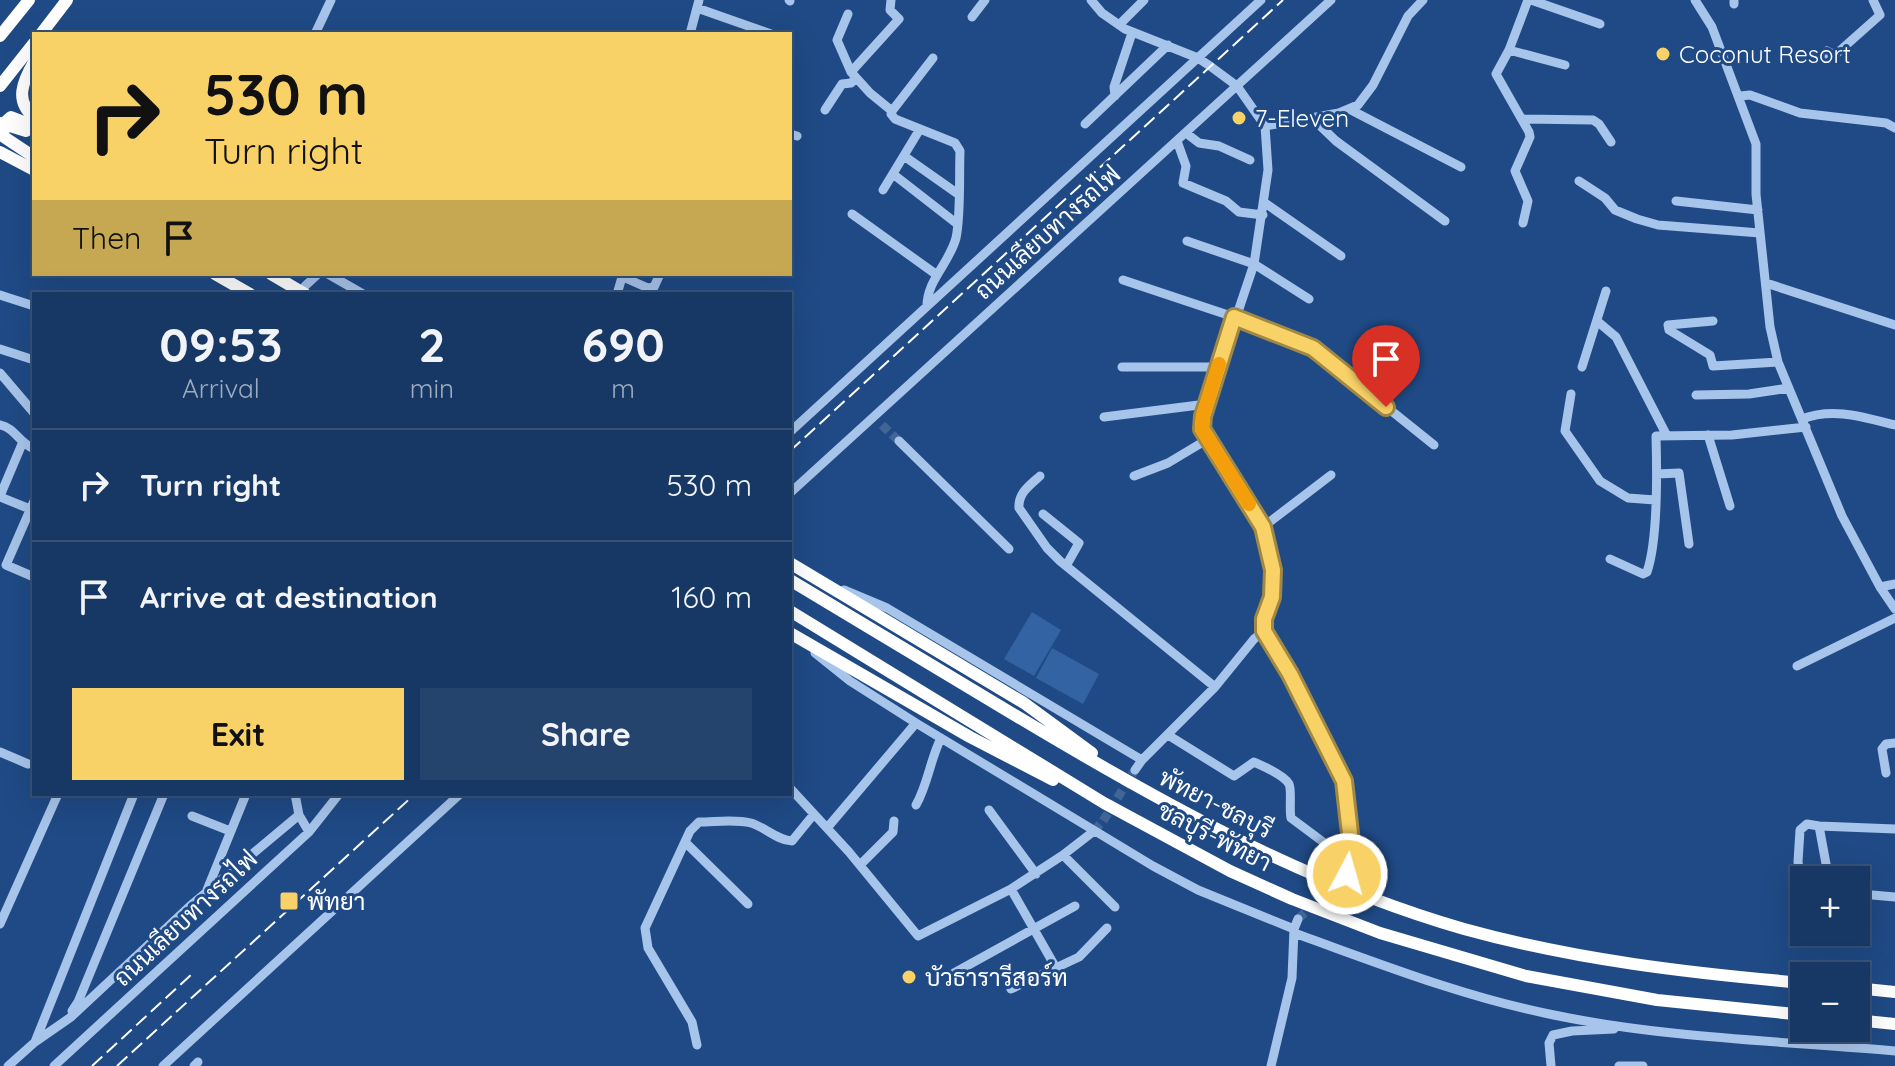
<!DOCTYPE html>
<html lang="en">
<head>
<meta charset="utf-8">
<style>
  body { margin:0; font-family:Quicksand,Sarabun,sans-serif; background:#24436d; color:#f1f3f6; height:100vh; display:flex; flex-direction:column; font-size:30px; white-space:nowrap }
  * { box-sizing:border-box; margin:0 }
  p { font-size:26px; color:#9eacbf }
  .icon { flex:none; width:44px; height:44px; fill:none; stroke:currentColor; stroke-width:2; stroke-linecap:round; stroke-linejoin:round }
  .map { position:relative; flex:1; overflow:hidden }
  .sheet { position:absolute; left:32px; top:292px; width:760px; height:504px; display:flex; flex-direction:column; background:#173864; border-radius:0px; box-shadow:0 8px 32px #0002,0 0 0 2px #365278 }
  .sheet>* { flex:none }
  .banner { position:absolute; left:32px; top:32px; width:760px; height:244px; border-radius:0px; box-shadow:0 8px 32px #0002,0 0 0 2px #365278; background:#f8d167; color:#111; overflow:hidden }
  .fabs { position:absolute; left:1790px; top:866px; display:grid; gap:16px }
  .fabs a { display:grid; place-items:center; width:80px; height:80px; border-radius:0px; background:#173864; box-shadow:0 8px 32px #0002,0 0 0 2px #365278; font-size:40px }
  .pin { position:absolute; display:grid; place-items:center; width:68px; height:68px; color:#fff; margin:-82px -34px; border-radius:50% 50% 50% 0; rotate:-45deg; box-shadow:0 0 8px #0007 }
  .pin .icon { rotate:45deg }
  .me { position:absolute; width:88px; margin:-44px; rotate:6deg; stroke-linejoin:round; filter:drop-shadow(0 0 6px #0008) }
  .turn { display:flex; align-items:center; gap:28px; height:168px; padding:0 40px; font-size:36px }
  .turn .icon { width:104px; height:104px; stroke-width:2.5 }
  .turn b { display:block; font-size:56px; line-height:68px }
  .then { display:flex; align-items:center; height:76px; padding:0 40px; background:#0003; gap:16px; font-size:30px }
  .eta { display:flex; justify-content:space-evenly; align-items:center; height:136px; text-align:center }
  .eta b { font-size:48px; font-weight:800; line-height:56px }
  .primary-button { display:flex; gap:16px; margin-top:auto; padding:16px 40px }
  .primary-button a { flex:1; height:92px; border-radius:0px; background:#f8d167; color:#111; font-size:32px; font-weight:800; line-height:92px; text-align:center }
  .primary-button a+a { background:#24436d; color:#f1f3f6 }
  ul { padding:0; list-style:none }
  li { display:flex; align-items:center; gap:24px; height:112px; padding:0 40px; border-top:2px solid #365278 }
  li div { flex:1 }
  li b { display:block; font-size:30px }
  li em { font-style:normal }
  .map>svg:first-child { display:block }
</style>
</head>
<body>
<div class="map">
<svg width="1895" height="1066" viewBox="0 0 1895 1066">
  <rect width="100%" height="100%" fill="#1f4a85"/>
  <!-- green -->
  <path fill="#3363a2" d="M1032,612L1061,630L1034,676L1004,659Z
    M1052,648L1099,674L1083,704L1036,678Z"/>
  <g fill="none" stroke-linecap="round" stroke-linejoin="round">
    <!-- minor-tunnel -->
    <path stroke="#416597" stroke-width="9" stroke-dasharray="9 4.5" stroke-linecap="butt" d="M882,425L899,441
      M1094,831L1103,821L1135,770
      M1298,919L1347,874"/>
    <!-- minor -->
    <path stroke="#a7c4ea" stroke-width="9" d="M789,0L790,1
      M891,0L890,10L899,19L851,72L870,93L892,111L891,114L895,119L955,143L960,151C959,176 961,215 956,238C949,264 927,280 927,306
      M1091,0L1102,13L1125,29L1198,58L1210,66L1237,86L1265,126L1268,170L1254,264L1203,416L1202,429L1263,527L1273,570L1272,597L1264,619V631L1290,674L1344,781L1351,842L1347,874
      M1531,0L1600,24
      M1695,0L1712,27L1756,144V194L1770,327L1778,362L1842,516L1880,587L1895,609
      M1734,4V0
      M697,8L771,34
      M848,14L837,40L851,72
      M972,17L985,0
      M1119,25L1144,0
      M315,34L331,0
      M690,34L699,0
      M1509,50L1565,65
      M1824,55L1827,51L1835,55L1880,15L1873,0
      M1115,96L1114,87L1132,33
      M1740,96L1750,95L1800,113L1886,123L1895,128
      M1349,109L1461,167
      M825,110L842,84L851,83L856,78
      M892,111L933,58
      M1313,119L1336,141L1445,221
      M1524,119L1593,120L1599,124L1611,142
      M1085,124L1168,45
      M1265,126L1339,113L1358,105L1373,85L1408,16L1423,0
      M1186,133L1199,143L1219,146L1250,160
      M790,134L797,136
      M1177,141L1186,166L1183,183L1226,201L1239,212L1263,215
      M904,156L958,194
      M893,174L956,223
      M1579,181L1605,198L1615,210L1637,219L1658,225L1760,233
      M883,190L920,129
      M1676,201L1758,210
      M1265,203L1341,256
      M852,214L937,275
      M1523,223L1528,201L1515,171L1530,137L1529,132L1496,74L1509,50L1528,0
      M1187,241L1254,264L1309,299
      M328,274L363,294
      M623,277L648,288L654,287L660,274
      M1123,280L1234,317L1313,348L1434,445
      M1766,283L1895,325
      M305,286L318,274
      M617,294L623,274
      M0,295L34,306
      M1597,321L1616,337L1667,436
      M1668,325L1669,330L1710,355L1713,366L1778,362
      M1668,325L1713,321
      M0,349L34,360
      M1122,367H1218
      M1582,367L1606,291
      M0,373L34,413
      M1571,394L1565,431L1600,481L1628,498L1655,500
      M1696,395L1749,394L1789,388
      M1104,417L1207,404
      M1802,419C1833,407 1863,417 1895,425
      M0,425C15,428 18,442 34,449
      M790,432L1261,0
      M1708,435L1730,506
      M899,441L1009,549
      M1657,474L1679,473L1689,544
      M1040,476C1030,485 1018,493 1019,508L1047,548L1060,561L1215,687
      M1134,476L1168,463L1208,439
      M790,493L1331,0
      M0,496L22,444
      M0,497L30,509
      M34,501L6,565L34,577
      M1043,514L1079,543L1066,566
      M1263,527L1331,475
      M1610,559L1643,574L1647,572C1658,540 1657,471 1656,436L1732,435L1806,427
      M1880,587L1895,584
      M844,590L887,608L1142,760
      M815,653L850,681L916,723L1153,866L1198,890L1294,929
      M1797,666L1895,618
      M1168,735L1234,776L1254,762C1263,766 1284,775 1289,784C1292,790 1289,809 1291,818L1350,862
      M0,752L28,764
      M1135,770L1142,760L1215,687L1254,639L1264,631
      M1886,773L1882,749L1886,744L1895,743
      M790,788L849,852L918,936L1011,889L1063,855L1094,831
      M295,794L299,815L309,832
      M916,805C928,784 930,760 941,738
      M989,810L1036,874
      M192,816L230,831
      M827,828L916,723
      M686,843L748,904
      M1063,855L1115,907
      M860,865L893,832L894,821
      M1829,880L1819,826L1895,829
      M1801,881L1798,862L1800,830L1807,824L1819,826
      M1011,889L1056,968
      M207,890L246,794
      M1861,894L1895,897
      M0,924L58,794
      M1294,933C1378,963 1461,996 1549,1014C1662,1038 1780,1041 1895,1051
      M954,973L1075,906
      M1011,989L1079,957L1107,928
      M72,1011L78,1002L164,794
      M35,1042L134,794
      M697,1045L692,1022L648,948L645,928L690,831L699,822C716,822 735,819 751,823C765,827 776,840 792,841L814,814
      M8,1066L35,1042L71,1017L190,906L299,815
      M54,1066L309,832L339,794
      M163,1066L460,794
      M194,1066L198,1062
      M1271,1066L1292,978L1294,929L1298,919
      M1551,1066L1549,1043L1553,1035L1572,1031L1614,1029
      M1619,1066H1643"/>
    <!-- highway -->
    <path stroke="#fff" stroke-width="12" d="M41,34L67,0
      M0,36L29,0
      M34,62C23,81 14,101 34,117
      M0,86L34,43
      M34,126L11,117L2,125L4,137L34,157
      M0,152L34,170
      M215,274L250,294
      M271,274L305,294
      M790,563L1024,703L1092,753
      M790,580C866,626 942,671 1018,717C1160,802 1304,883 1464,929C1576,960 1689,973 1804,983
      M790,611L1104,803L1230,871L1292,899L1380,933L1526,976L1657,1000L1804,1015
      M790,633L970,737L1053,780
      M1856,988L1895,992
      M1856,1020L1895,1024"/>
    <!-- rail -->
    <path stroke="#fff" stroke-width="2" stroke-dasharray="14 6" stroke-linecap="butt" d="M790,451L1283,0
      M92,1066L192,974
      M117,1066L415,794"/>
    <!-- highway-bridge -->
    <path stroke="#fff" stroke-width="12" d="M0,123L26,131"/>
  </g>
  <g fill="none" stroke-linecap="round" stroke-linejoin="round">
    <defs>
      <path id="route" d="M1347,874L1351,842L1344,781L1290,674L1264,631V619L1272,597L1273,570L1263,527L1202,429L1203,416L1234,317L1313,348L1386,407"/>
    </defs>
    <!-- route casing -->
    <use href="#route" stroke="#a18843" stroke-width="20"/>
    <!-- route -->
    <use href="#route" stroke="#f8d167" stroke-width="14"/>
    <!-- slow -->
    <path stroke="#f59e0b" stroke-width="14" d="M1219,364L1203,416L1202,429L1249,504"/>
  </g>
  <!-- markers -->
  <g fill="#f8d167" stroke="#1f4a85" stroke-width="3">
    <circle cx="1663" cy="54" r="8"/>
    <circle cx="1239" cy="118" r="8"/>
    <rect x="279" y="891" width="20" height="20" rx="4"/>
    <circle cx="909" cy="977" r="8"/>
  </g>
  <g text-anchor="middle" dominant-baseline="central" stroke-width="6" stroke-linejoin="round" paint-order="stroke">
    <!-- poi labels -->
    <g font-size="24" fill="#fff" stroke="#1f4a85" text-anchor="start">
      <text x="1679" y="54">Coconut Resort</text>
      <text x="1255" y="118">7-Eleven</text>
      <text x="307" y="901">พัทยา</text>
      <text x="925" y="977">บัวธารารีสอร์ท</text>
    </g>
    <!-- street labels -->
    <g font-size="24" fill="#fff" stroke="#1f4a85">
      <text transform="translate(1047 232) rotate(-42)">ถนนเลียบทางรถไฟ</text>
      <text transform="translate(1216 803) rotate(27)">พัทยา-ชลบุรี</text>
      <text transform="translate(1215 836) rotate(27)">ชลบุรี-พัทยา</text>
      <text transform="translate(185 918) rotate(-43)">ถนนเลียบทางรถไฟ</text>
    </g>
  </g>
</svg>
<div class="fabs">
<a>+</a>
<a>−</a>
</div>
<div class="pin" style="left:1386px;top:407px;background:#d93025"><svg class="icon" aria-label="arrive" viewBox="0 0 24 24"><path d="M6 21V4h12l-3 4 3 4H6"/></svg></div>
<svg class="me" style="left:1347px;top:874px" viewBox="-20 -20 40 40"><circle r="17" fill="#f8d167" stroke="#fff" stroke-width="3"/><path d="M0-11L8 9 0 5-8 9z" fill="#fff"/></svg>
<div class="banner">
<div class="turn"><svg class="icon" aria-label="right" viewBox="0 0 24 24"><path d="M7 20v-9h11M14 6l5 5-5 5"/></svg><div><b>530 m</b>Turn right</div></div>
<div class="then">Then<svg class="icon" aria-label="arrive" viewBox="0 0 24 24"><path d="M6 21V4h12l-3 4 3 4H6"/></svg></div>
</div>
<section class="sheet">
<div class="eta">
<div><b>09:53</b><p>Arrival</p></div>
<div><b>2</b><p>min</p></div>
<div><b>690</b><p>m</p></div>
</div>
<ul>
<li><svg class="icon" aria-label="right" viewBox="0 0 24 24"><path d="M7 20v-9h11M14 6l5 5-5 5"/></svg><div><b>Turn right</b></div><em>530 m</em></li>
<li><svg class="icon" aria-label="arrive" viewBox="0 0 24 24"><path d="M6 21V4h12l-3 4 3 4H6"/></svg><div><b>Arrive at destination</b></div><em>160 m</em></li>
</ul>
<div class="primary-button"><a>Exit</a><a>Share</a></div>
</section>
</div>
</body>
</html>
